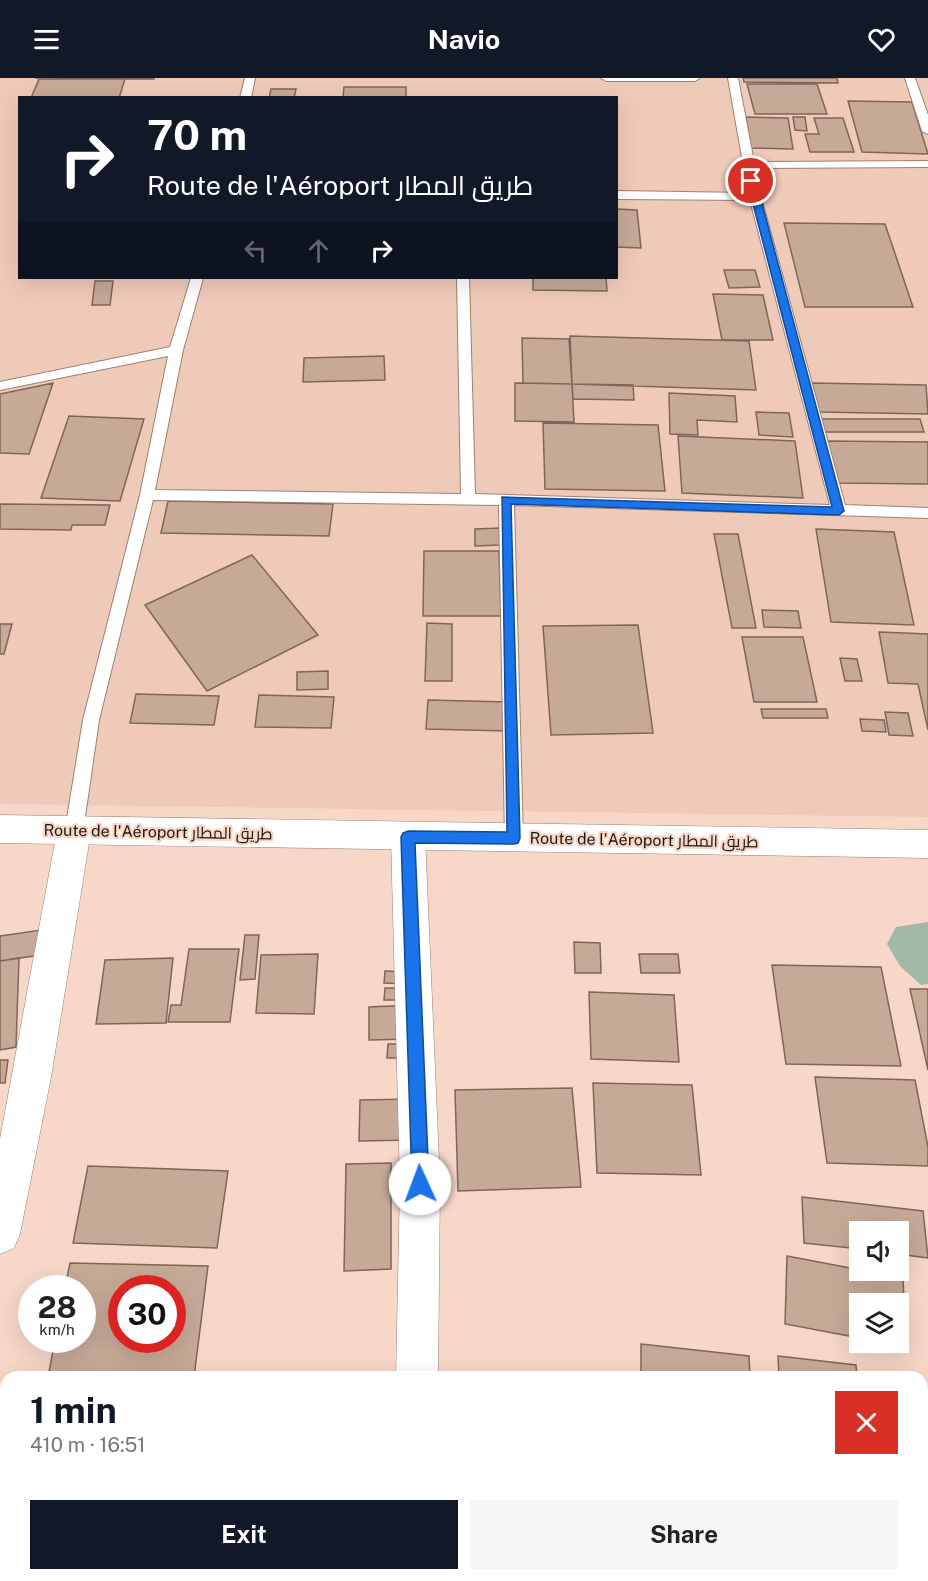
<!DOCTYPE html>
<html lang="en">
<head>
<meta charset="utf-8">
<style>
  body { margin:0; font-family:"Public Sans",Cairo,sans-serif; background:#f6f6f6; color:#222; height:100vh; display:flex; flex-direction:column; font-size:22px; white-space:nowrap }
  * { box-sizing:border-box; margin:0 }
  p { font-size:20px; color:#767676 }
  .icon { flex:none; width:33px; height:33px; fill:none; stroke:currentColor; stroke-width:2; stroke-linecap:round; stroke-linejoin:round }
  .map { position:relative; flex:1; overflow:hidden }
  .side { position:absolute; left:0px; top:1293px; width:928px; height:210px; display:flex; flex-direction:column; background:#fff; border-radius:18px 18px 0 0; box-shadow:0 6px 24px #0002 }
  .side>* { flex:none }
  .top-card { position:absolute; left:18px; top:18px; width:600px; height:183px; border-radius:0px; box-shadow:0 6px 24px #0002; background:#111827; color:#fff; overflow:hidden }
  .tools { position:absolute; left:849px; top:1143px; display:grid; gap:12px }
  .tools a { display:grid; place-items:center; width:60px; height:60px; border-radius:0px; background:#fff; box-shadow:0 6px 24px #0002; font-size:30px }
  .speed { position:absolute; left:18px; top:1197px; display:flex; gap:12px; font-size:30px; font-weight:700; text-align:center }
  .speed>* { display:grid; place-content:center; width:78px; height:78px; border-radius:50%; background:#fff; box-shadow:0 6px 24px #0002; line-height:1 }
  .speed small { font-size:15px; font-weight:400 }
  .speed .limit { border:9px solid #d22; background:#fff; color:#111 }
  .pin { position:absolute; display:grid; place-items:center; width:51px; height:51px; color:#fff; margin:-26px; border:3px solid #fff; border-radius:50%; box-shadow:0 2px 6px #0007 }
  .me { position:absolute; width:66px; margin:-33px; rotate:358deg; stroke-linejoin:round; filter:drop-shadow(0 0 4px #0008) }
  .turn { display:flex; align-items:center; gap:21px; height:126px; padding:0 30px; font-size:27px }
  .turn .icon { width:78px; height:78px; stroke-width:2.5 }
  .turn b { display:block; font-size:42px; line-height:51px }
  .lanes { display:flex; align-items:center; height:57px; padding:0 30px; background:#0003; justify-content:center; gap:30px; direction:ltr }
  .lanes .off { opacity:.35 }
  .round { display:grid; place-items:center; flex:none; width:63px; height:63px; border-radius:0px; background:#f6f6f6 }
  .head { display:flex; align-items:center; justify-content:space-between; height:102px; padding:0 30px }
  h1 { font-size:36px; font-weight:700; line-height:45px; color:#111827 }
  .button { display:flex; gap:12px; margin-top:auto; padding:12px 30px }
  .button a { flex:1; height:69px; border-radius:0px; background:#111827; color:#fff; font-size:24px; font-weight:700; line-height:69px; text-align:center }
  .button a+a { background:#f6f6f6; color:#222 }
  header { display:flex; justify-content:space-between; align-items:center; height:78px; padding:0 30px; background:#111827; color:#fff; font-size:27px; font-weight:700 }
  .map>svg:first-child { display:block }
</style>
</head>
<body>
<header><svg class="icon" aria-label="menu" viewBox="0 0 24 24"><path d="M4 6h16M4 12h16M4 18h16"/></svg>Navio<svg class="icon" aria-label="heart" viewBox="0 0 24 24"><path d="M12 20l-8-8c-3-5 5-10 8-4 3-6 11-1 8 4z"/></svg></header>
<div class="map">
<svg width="928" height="1503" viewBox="0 0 928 1503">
  <rect width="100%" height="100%" fill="#f6d7c8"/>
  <!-- built -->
  <path fill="#f0cab8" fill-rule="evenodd" d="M0,0H928V739L0,726ZM20,20H616V200H20Z"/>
  <!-- green -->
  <path fill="#a0b8a4" d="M928,844V906L921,907L900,888L887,866L896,849Z"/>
  <!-- building -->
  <path fill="#c7a997" stroke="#7f6657" stroke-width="1.5" fill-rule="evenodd" d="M35,0H154V1Z
    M743,0H837L838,5L744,4Z
    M39,1H125L119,20H31Z
    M747,6H817L827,36H755Z
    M344,9H406V20H343Z
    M271,11H296L294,20H269Z
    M848,23L912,24L928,76L862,74Z
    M746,39L788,40L793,71L751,70Z
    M793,39H805L807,53L795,52Z
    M814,40H843L854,74H810L805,56H819Z
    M616,131L637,132L641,170L616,169Z
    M784,145L885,146L913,229H805Z
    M724,192H755L760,209L729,210Z
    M533,200H606L607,213L533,212Z
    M95,203H113L110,227H92Z
    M713,216L763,217L773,262H722Z
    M570,258L749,263L756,312L572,306Z
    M522,260L569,261L572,306L523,305Z
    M384,278L385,302L303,304L304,280Z
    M53,305L29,376L0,375V316Z
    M515,305L572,306L574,344L515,343Z
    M812,305L926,307L928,336L819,334Z
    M572,306L633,307L634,322L573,321Z
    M669,315L735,318L737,344L697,342L698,357L670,356Z
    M756,334L789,335L793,359L759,357Z
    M69,338L144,341L120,423L41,420Z
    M821,341H920L924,354H825Z
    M543,345L658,347L665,413L545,411Z
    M678,358L795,363L803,420L682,415Z
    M826,363L928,364V406L837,405Z
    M168,423L333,426L329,458L161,455Z
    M0,426L110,427L105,447H72L71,452L0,451Z
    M500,450L501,467L475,468V451Z
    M816,451L894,454L914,547L831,544Z
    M714,456H738L756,550H732Z
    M424,473H499L501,538H423Z
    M252,477L318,557L207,613L145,527Z
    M762,532L798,533L801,550L764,549Z
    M427,545L452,546V603H425Z
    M0,546H12L4,576H0Z
    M638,547L653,655L551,657L543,548Z
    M879,554L928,556V652L918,606L888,605Z
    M742,559H803L817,624H754Z
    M840,580L857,581L862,603H845Z
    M328,593V611L297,612V594Z
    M136,616L219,618L214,647L130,645Z
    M259,617L334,619L331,650L255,649Z
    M428,622L507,624V653L426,651Z
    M761,631H826L828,640H763Z
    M885,634L908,635L913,658L889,657Z
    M860,641L884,642L886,654L862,653Z
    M48,851L47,876L0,883V858Z
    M245,857H259L255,901L240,902Z
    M574,864L600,865L601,895H575Z
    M189,871H239L230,944H168L171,927H181Z
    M318,876L314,936L256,935L261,877Z
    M639,876H678L680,895H641Z
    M19,880L16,969L0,972V883Z
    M173,880L166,945L96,946L105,882Z
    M772,887L881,889L901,988L786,986Z
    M385,893L408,894L407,906L384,905Z
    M385,910H410L409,922H384Z
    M910,911H928V992Z
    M589,914L674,917L679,984L591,981Z
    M413,927V961L369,962V929Z
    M388,966H414V980H387Z
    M0,982H8L5,1005H0Z
    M815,999L915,1002L928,1069V1088L827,1085Z
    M593,1005L692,1007L701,1097L597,1095Z
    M572,1010L581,1109L458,1113L455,1012Z
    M415,1021L414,1062L359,1063L360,1022Z
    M391,1085V1191L344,1193L346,1086Z
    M88,1088L228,1093L217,1170L73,1165Z
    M802,1119L923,1133L928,1180L898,1176V1154H860V1171L804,1165Z
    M787,1178L903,1200L906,1269L882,1264H898V1226H860V1260L785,1246Z
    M70,1185L208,1188L194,1299H48L55,1262H82V1210H65ZM122,1210H172V1262H122Z
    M641,1266L749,1278L750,1299H641Z
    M778,1278L856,1287L857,1299H779Z
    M922,1349L928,1350V1435L922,1434Z
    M187,1497H292L291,1503H186Z
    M374,1497H500V1503H373Z
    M508,1497H683L684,1503H508Z"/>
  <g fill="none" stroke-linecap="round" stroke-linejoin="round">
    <defs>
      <path id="lane" d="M245,0H255L251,20H240Z
        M601,0H700L695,3H606Z
        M728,0H738L754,84L928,83V89L755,90L761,119L845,427L928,430V440L514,427L523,760L520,766L514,768L508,766L505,760L499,427L153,422L99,642L83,753L80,758L74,761L68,758L65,753L83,642L140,417L168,278L0,312V304L170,269L191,200H203L183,272L155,412L461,416L457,200H469L475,416L830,427L750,122L616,121V113L748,115L744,90L741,87L743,85Z
        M905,0H915L928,37V56L922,53Z"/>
      <path id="street" d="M74,739L86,743L91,753L51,999L20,1156L14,1170L0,1176V1061L57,753L62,743Z
        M408,745L420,749L425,759L440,1106L438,1299H396L400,1106L391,759L396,749Z
        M0,1356H6V1400H0Z
        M922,1445L928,1446V1492L922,1491Z
        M60,1497H106L105,1503H59Z
        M800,1497H846L847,1503H801Z"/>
      <path id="secondary" d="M0,737L928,752V780L0,765Z"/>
    </defs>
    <!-- lane casing -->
    <use href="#lane" stroke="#9d8173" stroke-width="2"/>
    <!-- street casing -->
    <use href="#street" stroke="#9d8173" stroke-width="1"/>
    <!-- secondary casing -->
    <use href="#secondary" stroke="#9d8173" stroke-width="1"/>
    <!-- lane -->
    <use href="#lane" fill="#fff" fill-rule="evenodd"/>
    <!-- street -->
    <use href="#street" fill="#fff" fill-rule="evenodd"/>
    <!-- secondary -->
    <use href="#secondary" fill="#fff" fill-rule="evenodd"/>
  </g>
  <!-- route -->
  <path fill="#1a73e8" stroke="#114b97" stroke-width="1.5" d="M751,100L756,103L844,433L839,437L511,426L520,760L518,765L514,766L415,765L429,1106L426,1111L420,1114L415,1111L412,1106L401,759L403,755L408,753L507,754L502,419L832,429L747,103Z"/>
  <g text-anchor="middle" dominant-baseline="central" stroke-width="4.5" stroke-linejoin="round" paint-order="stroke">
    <!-- street labels -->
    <g font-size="16" fill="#211711" stroke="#f6d7c8">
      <text transform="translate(158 754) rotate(1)">Route de l'Aéroport طريق المطار</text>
      <text transform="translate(644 762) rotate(1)">Route de l'Aéroport طريق المطار</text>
    </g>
  </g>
</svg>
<div class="tools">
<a><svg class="icon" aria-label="sound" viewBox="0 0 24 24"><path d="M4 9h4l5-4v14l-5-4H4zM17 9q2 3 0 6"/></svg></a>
<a><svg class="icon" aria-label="layers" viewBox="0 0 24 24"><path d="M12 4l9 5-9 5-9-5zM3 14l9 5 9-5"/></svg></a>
</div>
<div class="speed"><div>28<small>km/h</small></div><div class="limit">30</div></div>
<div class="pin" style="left:751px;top:103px;background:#d93025"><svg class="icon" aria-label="arrive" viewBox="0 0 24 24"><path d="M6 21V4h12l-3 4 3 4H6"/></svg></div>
<svg class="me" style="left:420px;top:1106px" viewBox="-20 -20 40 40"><circle r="19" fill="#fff"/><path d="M0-13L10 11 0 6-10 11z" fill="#1a73e8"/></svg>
<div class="top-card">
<div class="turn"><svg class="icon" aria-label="right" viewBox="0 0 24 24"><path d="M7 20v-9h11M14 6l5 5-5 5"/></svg><div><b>70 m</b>Route de l'Aéroport طريق المطار</div></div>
<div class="lanes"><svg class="icon off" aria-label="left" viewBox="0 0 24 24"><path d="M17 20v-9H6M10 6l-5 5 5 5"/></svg><svg class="icon off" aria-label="ahead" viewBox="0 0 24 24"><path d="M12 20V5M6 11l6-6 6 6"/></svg><svg class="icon" aria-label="right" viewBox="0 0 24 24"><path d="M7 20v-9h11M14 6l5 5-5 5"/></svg></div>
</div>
<section class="side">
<div class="head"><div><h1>1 min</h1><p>410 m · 16:51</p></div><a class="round" style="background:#d93025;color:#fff"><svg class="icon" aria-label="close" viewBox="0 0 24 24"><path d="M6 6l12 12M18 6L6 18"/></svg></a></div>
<div class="button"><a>Exit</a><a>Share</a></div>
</section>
</div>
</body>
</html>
